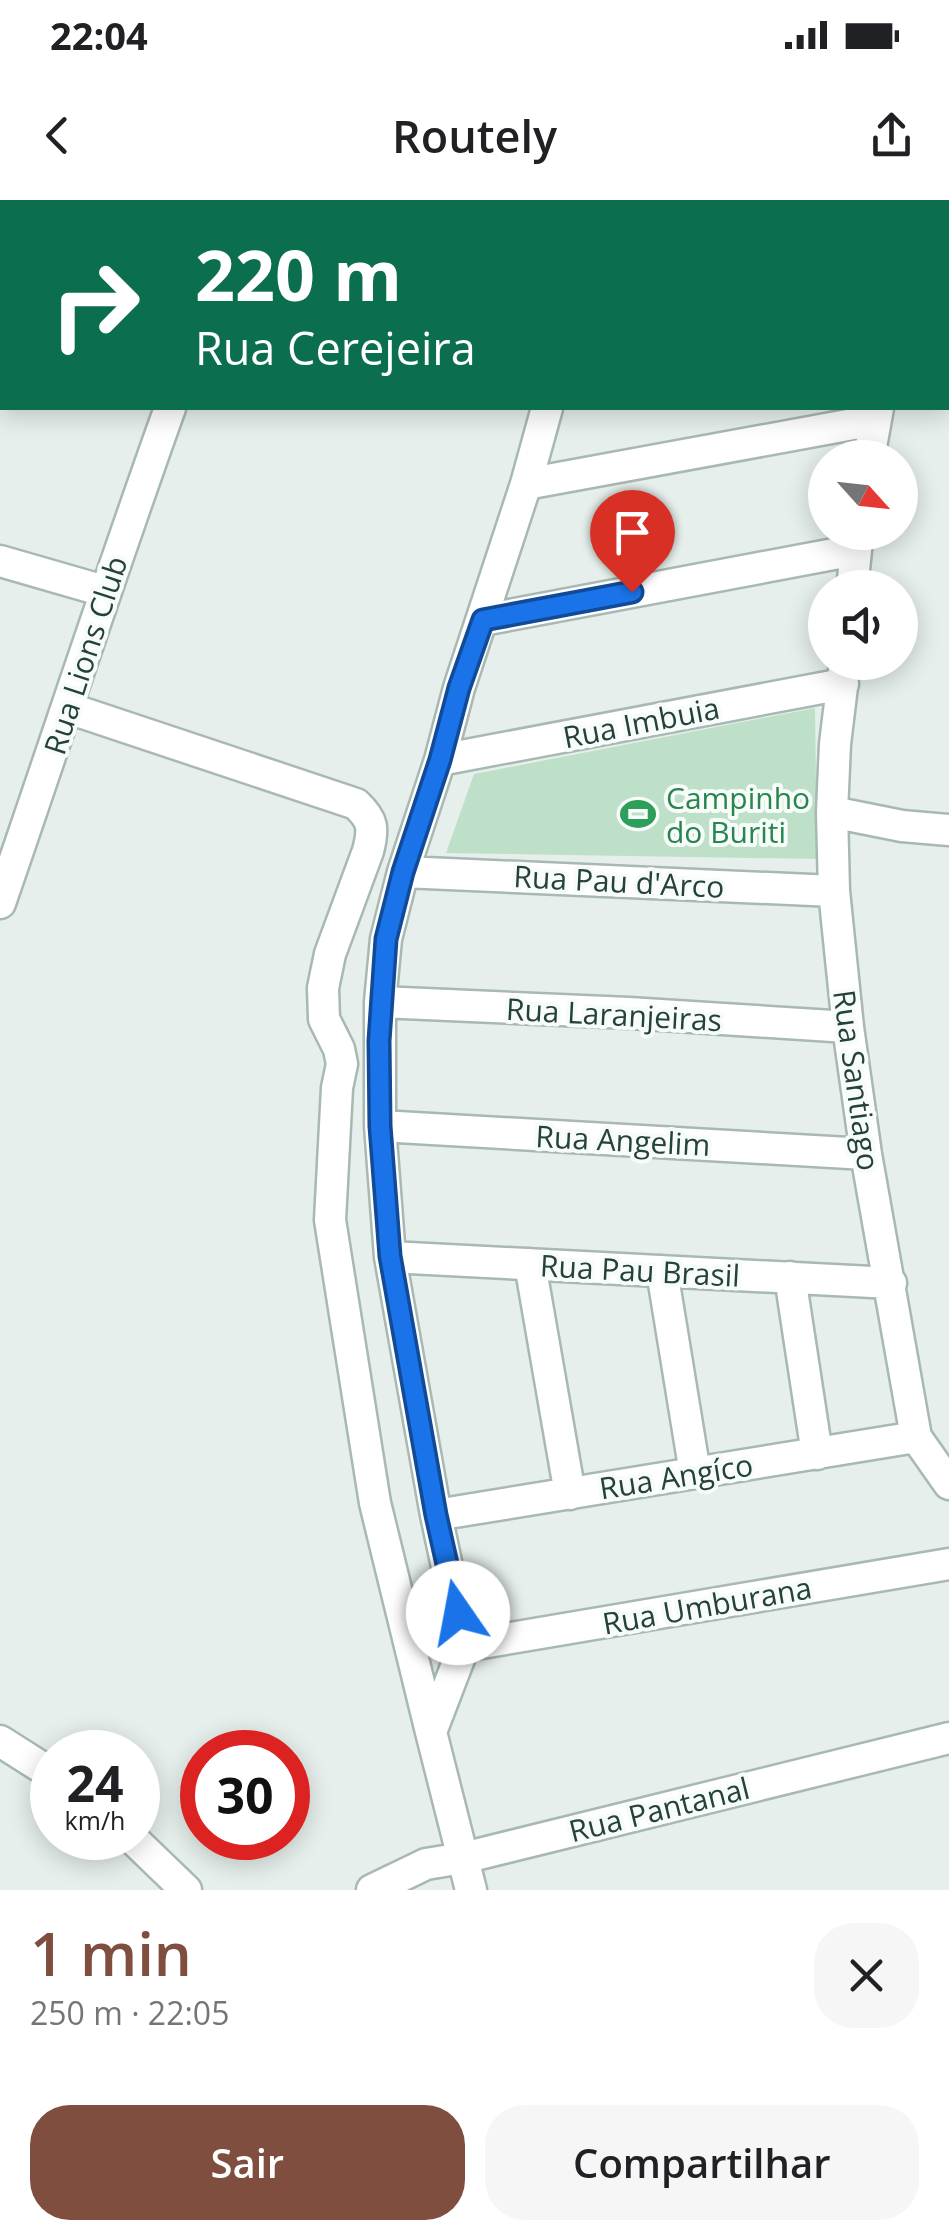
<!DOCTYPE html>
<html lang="pt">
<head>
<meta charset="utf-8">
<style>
  body { margin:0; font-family:"Open Sans",sans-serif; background:#f6f6f6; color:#202124; height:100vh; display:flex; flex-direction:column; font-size:38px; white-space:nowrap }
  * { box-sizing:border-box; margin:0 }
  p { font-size:32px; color:#757577 }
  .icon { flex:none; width:55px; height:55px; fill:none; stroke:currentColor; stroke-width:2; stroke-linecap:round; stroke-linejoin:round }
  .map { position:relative; height:1690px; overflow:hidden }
  .sheet { display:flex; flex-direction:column; background:#fff; flex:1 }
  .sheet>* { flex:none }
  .guide { position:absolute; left:0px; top:0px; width:950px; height:210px; box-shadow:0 5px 25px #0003; background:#0b6e4f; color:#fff; overflow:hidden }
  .needle { width:65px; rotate:117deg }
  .tools { position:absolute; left:808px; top:240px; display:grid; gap:20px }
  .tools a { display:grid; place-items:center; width:110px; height:110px; border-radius:50%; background:#fff; box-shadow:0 5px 25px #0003; font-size:50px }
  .speed { position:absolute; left:30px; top:1530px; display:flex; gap:20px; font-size:50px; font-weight:700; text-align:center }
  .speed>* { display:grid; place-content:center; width:130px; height:130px; border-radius:50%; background:#fff; box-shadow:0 5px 25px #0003; line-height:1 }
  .speed small { font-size:25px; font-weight:400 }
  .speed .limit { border:15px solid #d22; background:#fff; color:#111 }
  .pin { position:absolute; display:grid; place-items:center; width:85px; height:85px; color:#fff; margin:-102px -42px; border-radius:50% 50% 50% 0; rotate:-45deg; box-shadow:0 0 10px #0007 }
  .pin .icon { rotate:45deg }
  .me { position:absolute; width:110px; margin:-55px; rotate:348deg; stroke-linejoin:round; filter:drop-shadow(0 0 8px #0008) }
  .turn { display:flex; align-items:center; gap:35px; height:210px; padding:0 30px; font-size:45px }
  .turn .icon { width:130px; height:130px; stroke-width:2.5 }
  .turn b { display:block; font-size:70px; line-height:85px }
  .round { display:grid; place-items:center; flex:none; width:105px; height:105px; border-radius:40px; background:#f6f6f6 }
  .summary { display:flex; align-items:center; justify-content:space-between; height:170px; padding:0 30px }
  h1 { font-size:60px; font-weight:600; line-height:75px; color:#7f4e3f }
  .cta { display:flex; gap:20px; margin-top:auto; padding:20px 30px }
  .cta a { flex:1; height:115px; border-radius:40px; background:#7f4e3f; color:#fff; font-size:40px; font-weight:600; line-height:115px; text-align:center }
  .cta a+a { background:#f6f6f6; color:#202124 }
  .status { display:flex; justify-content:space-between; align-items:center; height:70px; padding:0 50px; background:#fff; direction:ltr }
  .status svg { height:28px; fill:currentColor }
  header { display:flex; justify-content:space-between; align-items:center; height:130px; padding:0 30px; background:#fff; font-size:45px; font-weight:600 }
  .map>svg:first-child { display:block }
</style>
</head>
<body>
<div class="status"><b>22:04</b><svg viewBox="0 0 49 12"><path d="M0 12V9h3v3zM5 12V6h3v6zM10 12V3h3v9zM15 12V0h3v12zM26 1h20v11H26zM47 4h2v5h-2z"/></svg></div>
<header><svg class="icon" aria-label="back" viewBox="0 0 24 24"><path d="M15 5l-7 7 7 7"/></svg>Routely<svg class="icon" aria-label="share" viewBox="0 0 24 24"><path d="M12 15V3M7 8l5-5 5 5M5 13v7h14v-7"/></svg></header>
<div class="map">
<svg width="949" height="1690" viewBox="0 0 949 1690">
  <rect width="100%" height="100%" fill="#e6efeb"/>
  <!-- green -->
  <path fill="#bfe0c8" d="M815,508L817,659L446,653L474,574Z"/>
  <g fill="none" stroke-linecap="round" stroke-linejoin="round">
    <defs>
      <path id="minor" d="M244,2L245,0
        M670,2L681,0
        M948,30L949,27
        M869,258L878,208
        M526,284L875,220
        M0,361L104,391
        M852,388L858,332
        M483,420L855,350
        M845,462L835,544L832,612L834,691L848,827L866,954L916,1237L949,1284
        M68,508L356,604C373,620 374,628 368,651L330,754L323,788L324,819L339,849L342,864L337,888L330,1020L375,1303L431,1532
        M440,560L843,484
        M832,612L902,626L949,630
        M403,672L834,691
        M0,703C57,538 111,372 170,208
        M380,802L629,813L848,827
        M380,926L866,954
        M390,1057L891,1083
        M530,1064L570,1294
        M662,1071L695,1273
        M790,1077L817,1254
        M436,1315L916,1237
        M464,1446L949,1364
        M0,1541L52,1574
        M132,1638L186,1690
        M372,1690L426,1664L463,1658L949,1538
        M471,1690L431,1532L464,1446L436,1315L390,1057L380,926V802L386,739L403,672L440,560L459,488L526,284L547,208"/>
    </defs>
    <!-- minor casing -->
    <use href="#minor" stroke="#a8b8b2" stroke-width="35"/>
    <!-- minor -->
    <use href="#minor" stroke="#fff" stroke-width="30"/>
  </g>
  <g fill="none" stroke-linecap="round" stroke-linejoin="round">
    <defs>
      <path id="route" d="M458,1413L436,1315L390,1056L380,926L379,841L386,739L403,672L440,560L459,488L483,420L632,392"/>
    </defs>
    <!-- route casing -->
    <use href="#route" stroke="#114b97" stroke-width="25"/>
    <!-- route -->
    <use href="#route" stroke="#1a73e8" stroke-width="18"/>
  </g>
  <!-- icons -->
  <defs>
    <symbol id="stadium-bare" viewBox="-9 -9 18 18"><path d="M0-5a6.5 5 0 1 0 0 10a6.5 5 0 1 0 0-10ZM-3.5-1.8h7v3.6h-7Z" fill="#2e9e5b" stroke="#f7fbf9" stroke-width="2.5" paint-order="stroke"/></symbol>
  </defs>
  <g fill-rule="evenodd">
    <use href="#stadium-bare" x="613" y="589" width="50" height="50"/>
  </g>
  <g text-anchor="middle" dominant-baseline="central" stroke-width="8" stroke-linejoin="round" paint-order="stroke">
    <!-- street labels -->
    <g font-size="30" fill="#24423a" stroke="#f7fbf9">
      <text transform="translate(85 455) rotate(-72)">Rua Lions Club</text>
      <text transform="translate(641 522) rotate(-11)">Rua Imbuia</text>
      <text transform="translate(619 681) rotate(3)">Rua Pau d'Arco</text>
      <text transform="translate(614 814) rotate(3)">Rua Laranjeiras</text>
      <text transform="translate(857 880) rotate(82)">Rua Santiago</text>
      <text transform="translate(623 940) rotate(3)">Rua Angelim</text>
      <text transform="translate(640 1070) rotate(3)">Rua Pau Brasil</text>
      <text transform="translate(676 1276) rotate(-9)">Rua Angíco</text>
      <text transform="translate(707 1405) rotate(-10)">Rua Umburana</text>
      <text transform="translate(659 1609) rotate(-14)">Rua Pantanal</text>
    </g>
    <!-- leisure labels -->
    <g font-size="30" fill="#27864d" stroke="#f7fbf9" text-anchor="start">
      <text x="666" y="597">Campinho<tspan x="666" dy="34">do Buriti</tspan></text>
    </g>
  </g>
</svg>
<div class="tools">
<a><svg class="needle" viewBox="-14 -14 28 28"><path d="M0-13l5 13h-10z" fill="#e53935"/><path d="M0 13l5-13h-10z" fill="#757577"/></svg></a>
<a><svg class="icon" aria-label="sound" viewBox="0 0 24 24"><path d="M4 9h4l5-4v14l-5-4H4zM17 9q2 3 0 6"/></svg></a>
</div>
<div class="speed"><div>24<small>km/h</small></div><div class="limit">30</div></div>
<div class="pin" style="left:632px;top:392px;background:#d93025"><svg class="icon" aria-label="arrive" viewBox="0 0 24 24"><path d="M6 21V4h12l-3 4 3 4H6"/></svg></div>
<svg class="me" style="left:458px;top:1413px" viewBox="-20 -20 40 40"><circle r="19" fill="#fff"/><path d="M0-13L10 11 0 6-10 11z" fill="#1a73e8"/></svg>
<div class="guide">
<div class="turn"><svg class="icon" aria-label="right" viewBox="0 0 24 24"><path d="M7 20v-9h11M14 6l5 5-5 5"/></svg><div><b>220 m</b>Rua Cerejeira</div></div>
</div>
</div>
<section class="sheet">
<div class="summary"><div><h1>1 min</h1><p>250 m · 22:05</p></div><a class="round"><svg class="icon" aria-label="close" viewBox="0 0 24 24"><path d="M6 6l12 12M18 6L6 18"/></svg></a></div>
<div class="cta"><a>Sair</a><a>Compartilhar</a></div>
</section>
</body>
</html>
